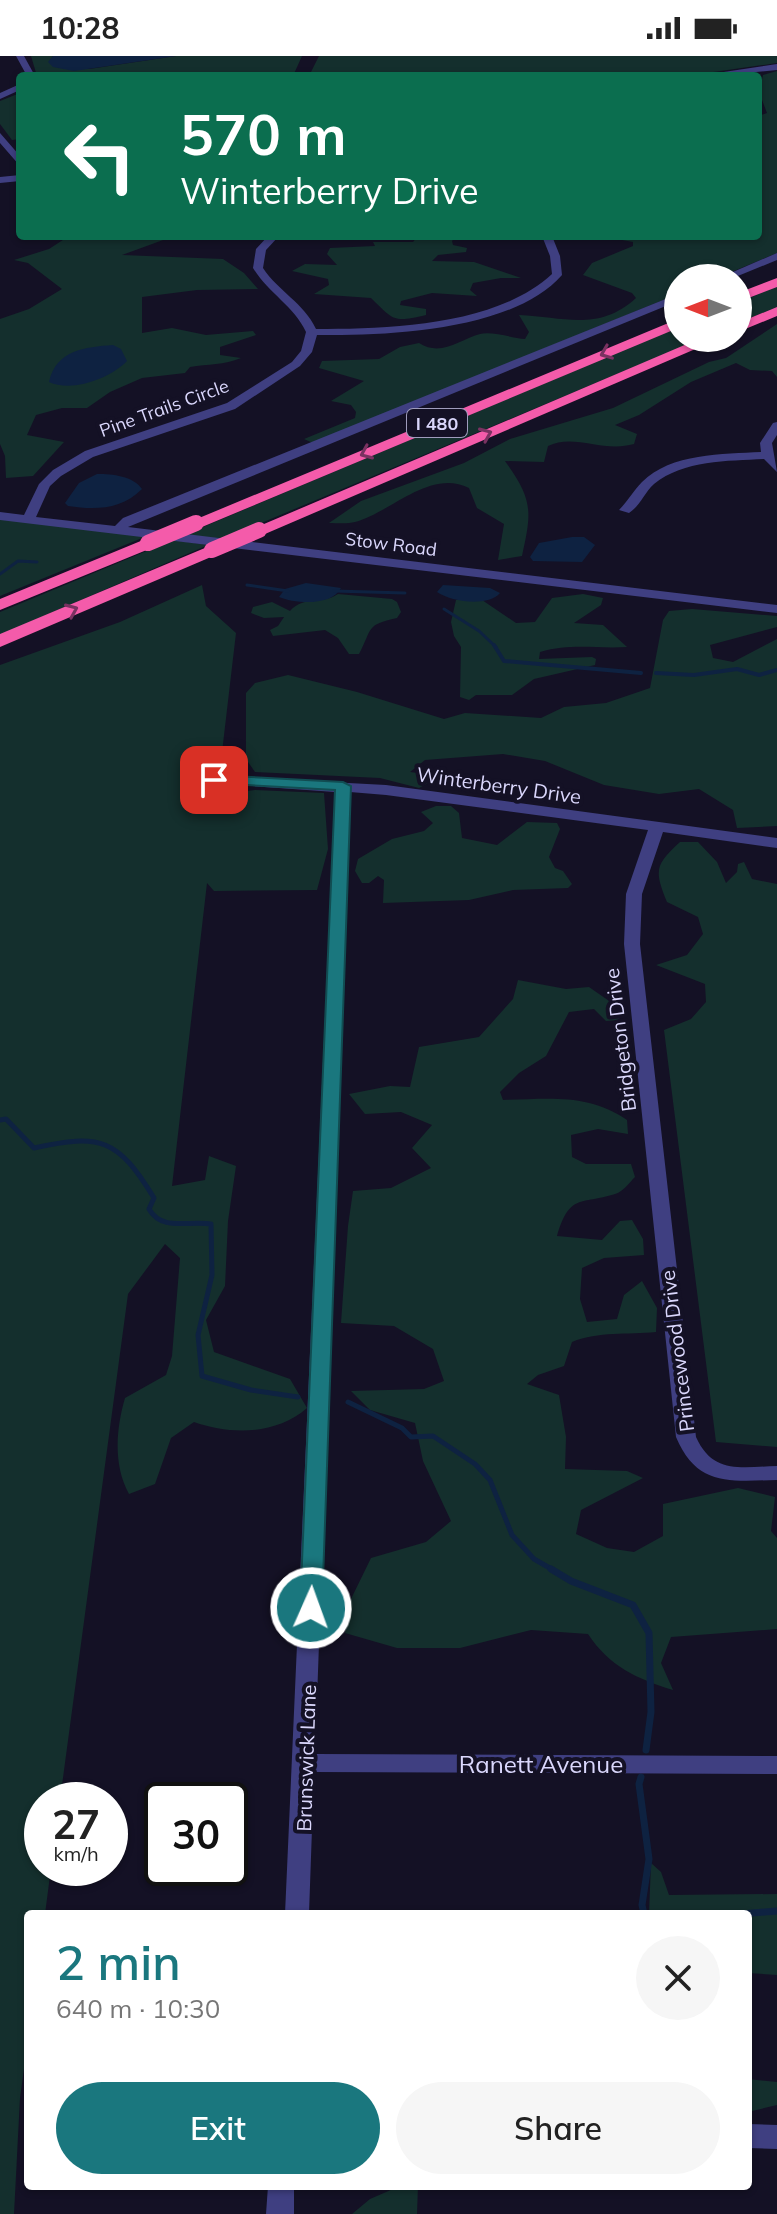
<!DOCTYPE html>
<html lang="en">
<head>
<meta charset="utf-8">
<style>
  body { margin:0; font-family:Mulish,sans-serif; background:#f6f6f6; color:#222; height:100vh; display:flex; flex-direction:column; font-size:30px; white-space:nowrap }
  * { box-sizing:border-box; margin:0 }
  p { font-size:26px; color:#767676 }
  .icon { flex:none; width:44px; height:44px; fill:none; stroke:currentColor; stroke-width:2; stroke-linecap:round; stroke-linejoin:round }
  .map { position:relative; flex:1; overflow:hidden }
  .panel { position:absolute; left:24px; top:1854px; width:728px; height:280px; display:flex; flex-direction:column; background:#fff; border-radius:8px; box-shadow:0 2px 6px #0004 }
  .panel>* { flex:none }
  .top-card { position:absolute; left:16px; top:16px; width:746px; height:168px; border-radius:8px; box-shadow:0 2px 6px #0004; background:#0b6e4f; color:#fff; overflow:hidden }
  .needle { width:52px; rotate:270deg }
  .buttons { position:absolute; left:664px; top:208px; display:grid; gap:16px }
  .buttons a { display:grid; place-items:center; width:88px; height:88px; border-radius:50%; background:#fff; box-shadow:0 2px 6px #0004; font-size:40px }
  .speed { position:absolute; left:24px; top:1726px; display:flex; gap:16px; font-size:40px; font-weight:700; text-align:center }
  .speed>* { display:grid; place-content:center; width:104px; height:104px; border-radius:50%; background:#fff; box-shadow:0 2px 6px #0004; line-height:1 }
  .speed small { font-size:20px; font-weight:400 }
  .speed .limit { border:4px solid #111; border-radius:12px; background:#fff; color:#111 }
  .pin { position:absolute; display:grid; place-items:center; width:68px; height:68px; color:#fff; margin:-34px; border-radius:16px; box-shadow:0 4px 12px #0006 }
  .me { position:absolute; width:88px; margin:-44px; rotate:2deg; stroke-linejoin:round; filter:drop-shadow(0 0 6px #0008) }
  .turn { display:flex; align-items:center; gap:28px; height:168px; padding:0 32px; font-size:36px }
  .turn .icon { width:104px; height:104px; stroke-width:2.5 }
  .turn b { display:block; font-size:56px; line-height:68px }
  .round { display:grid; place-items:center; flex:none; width:84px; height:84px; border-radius:42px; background:#f6f6f6 }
  .overview { display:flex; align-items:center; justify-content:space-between; height:136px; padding:0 32px }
  h1 { font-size:48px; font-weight:600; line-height:60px; color:#1a777e }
  .action { display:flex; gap:16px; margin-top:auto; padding:16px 32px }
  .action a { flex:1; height:92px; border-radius:48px; background:#1a777e; color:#fff; font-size:32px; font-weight:600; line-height:92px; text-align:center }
  .action a+a { background:#f6f6f6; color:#222 }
  .status { display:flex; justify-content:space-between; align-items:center; height:56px; padding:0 40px; background:#fff; direction:ltr }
  .status svg { height:22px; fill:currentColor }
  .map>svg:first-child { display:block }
</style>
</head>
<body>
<div class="status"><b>10:28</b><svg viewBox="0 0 49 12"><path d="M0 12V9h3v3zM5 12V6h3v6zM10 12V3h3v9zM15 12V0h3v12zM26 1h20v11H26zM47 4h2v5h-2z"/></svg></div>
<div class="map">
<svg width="777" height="2158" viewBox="0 0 777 2158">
  <rect width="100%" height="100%" fill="#141125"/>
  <!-- green -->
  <path fill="#142f2d" d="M31,0H53L49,6L89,13L176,0H302L293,20H37Z
    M319,0H777V7L686,20H309Z
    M777,15V197L717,222H678V238L313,387L304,383L355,362L356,356L351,349L331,345L364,325L319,312L322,305L379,303L400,291L419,287C441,301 459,284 480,278C492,275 512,282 525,283L529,276L519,259C564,261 599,276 636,242L632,237L583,219L592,207L633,190V186L600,180H758V60L767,57L759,36L763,19Z
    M20,37V83L12,84L0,68V45Z
    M69,180H174L122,199L223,203L244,217L258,233L197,234L142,241V277L172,272L206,279L253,275L256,279L220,291V299L241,302C224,309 208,308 190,311L185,317L142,322L110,336L87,352H62L36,359L27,379L64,386L33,420L6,422L5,400L0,388V263L29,253L62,233L28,207L14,204L49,193Z
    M418,180H456L452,185L453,189L467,192L466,196L438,199L432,205L474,206L521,222H501L473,227L470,234L477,240L432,237L401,245L400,249L426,253V259C392,267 394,264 371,242L314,238L329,229L328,223L292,215L305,208L337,209L327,198L330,192L375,190L373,186H413Z
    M777,230V251L738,267V247Z
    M777,268V321L772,315L750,314L736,307L691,326L639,359L615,369L637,378L634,388C603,397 574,377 548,390L544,406L505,405C533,444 532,455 522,500L498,504L504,468L477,452L469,432C430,412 390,457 355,466C348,468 337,467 329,467L361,445L464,407L510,383L613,352L709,306L726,302Z
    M678,271V282H703L223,483L184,479Z
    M0,463L147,480L0,540Z
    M173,484L208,489L0,579V556Z
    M202,529L206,550L236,577L217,739L255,734L324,737L328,793L317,834L214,835L207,827L172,1130L205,1124L209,1100L236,1110L228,1165L225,1230L206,1264L214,1296L290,1323L307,1352C276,1379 231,1379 194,1366L171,1382L155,1428L129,1438C113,1409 116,1373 125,1342L166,1319L172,1300L180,1202L165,1188L128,1238L60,1744H42V1812H51L45,1858H28V1984L20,2042L14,2158H0V609L120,566Z
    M338,538L392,543L397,546L401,556L397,562C365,569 373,572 359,598H349L338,582L325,574L273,580L270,574L278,570L284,561L264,562L251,557L253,551L272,546L290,555C304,539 322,549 338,538Z
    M583,538L603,542L601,549L574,567L603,569L627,591C596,593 571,587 540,596L539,603L592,601L596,603L595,609L534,623L512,639H476L469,644L460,641L461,591L454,580L451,566L456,544H482L516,567L535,566L552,542Z
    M692,553L777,560V571L710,589L713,602L733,606L777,583V770L737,772L733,754L699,733L659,738L604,729L545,705L503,698L425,704L410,716L441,720L419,732L380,722L255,716L246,703V637L255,627L288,619L357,636L444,663L465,657L541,662L564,651L606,647L650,632L663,564L669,555Z
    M436,750H451L459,757L462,782L497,789L527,766L557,767L560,773L549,801L555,812L563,815L572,828L568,832L513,834L469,844L383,847L384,824L378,820L369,827H362L355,815L358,803L392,783L424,775L433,767L421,756Z
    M680,786H698L717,806L726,827L737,816L738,808L744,806L752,823L777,828V1391L716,1386L664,974L691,963L706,946L705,928L656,909L687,899L703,878L698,861L667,846C654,814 655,809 680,786Z
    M518,924L566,933L589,931L612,947L620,964L606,965L594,953L569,956L546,1000L519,1017L500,1036L503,1044C549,1043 588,1037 627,1064L628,1078L598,1073L571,1079L572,1101L586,1108H631L635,1121C629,1127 623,1136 615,1138C580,1149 570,1137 557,1180L602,1184L620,1165L632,1164L643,1183L644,1199L604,1202L582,1212L580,1243L587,1266L617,1263L624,1239L642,1225L657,1252L656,1276C627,1279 599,1275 572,1286L564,1310L538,1319L527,1328L559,1339L566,1381L565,1413L627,1415L643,1422L581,1454L576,1478L607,1492L634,1496L663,1480V1448L738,1432L775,1441L771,1475L777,1482V1573L671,1581L661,1607L673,1634C637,1623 609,1610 588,1578L531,1574L460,1592H397L345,1577L351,1543L371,1502L426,1486L451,1465L423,1405L415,1367L370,1354L351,1335L424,1333L444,1325L433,1293L394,1270L341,1267L348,1170L353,1135L391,1132L431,1112L412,1092L432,1069L401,1056L365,1058L349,1038L390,1030L410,1031L419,991L479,981L513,943Z
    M651,1807L661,1816L669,1839L777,1838V1919L748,1917V1858H649Z
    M748,2023L777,2026V2049L748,2056Z
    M400,2130H418L417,2158H352L370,2143Z"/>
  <!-- water -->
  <path fill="#0e2241" d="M53,0H176L74,15L53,11L48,6Z
    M113,289L121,293L127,305C111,322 72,337 49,326C56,294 85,291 113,289Z
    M97,418C113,418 133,420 142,433C121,454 95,454 68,450L65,447L79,427Z
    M572,481H584L595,489L582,506L533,505L530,501L539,487Z
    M306,527L341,532C332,550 296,548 279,541L285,533Z
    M443,529L490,532L500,537C488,551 451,546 437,536Z"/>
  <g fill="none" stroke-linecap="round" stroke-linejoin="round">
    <!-- stream-far3 -->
    <path stroke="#0e2241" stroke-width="3" d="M0,518L18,505L37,506
      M247,529L288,535
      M334,535L405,537
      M444,553L479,575L496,591"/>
    <!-- stream-far2 -->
    <path stroke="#0e2241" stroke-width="4" d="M494,589L504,605L641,617
      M656,617L694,619L737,613L759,619L777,614"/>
    <!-- stream-far1 -->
    <path stroke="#0e2241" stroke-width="5" d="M0,1064L6,1063L34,1092C101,1077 118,1083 154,1142L149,1153C162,1176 189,1164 211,1168L212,1219L198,1279L202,1320L251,1334L298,1341
      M348,1346L402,1372L411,1381L433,1380L475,1408L490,1424L512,1479L534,1503L555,1515"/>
    <!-- stream -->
    <path stroke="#0e2241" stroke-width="7" d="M551,1513L571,1525L633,1549L649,1577L651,1656L646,1694
      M641,1721L639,1728L649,1803L642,1849L644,1858
      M741,1858L777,1855"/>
    <!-- minor -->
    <path fill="#3f3f81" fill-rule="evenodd" d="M16,0H24L35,20H27Z
      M777,8V14L713,20L717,17Z
      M20,28V34L0,43V37Z
      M0,77L20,100V110L0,87Z
      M20,119V125L0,127V121Z
      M268,180H279L266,194L263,212C278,235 304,247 316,273C388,273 496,270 552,218L550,200L542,180H552L560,200L562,219C513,275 387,280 317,279L312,296L300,310L235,353L93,401L61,420L50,430L36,461L115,470L123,462L678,238V245L128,471L777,549V557L0,464V456L24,459L39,428L53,414L85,395L227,347L292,306L301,295L306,276C294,250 268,237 253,212L256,193Z
      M777,197V204L733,222H719Z
      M777,366V379L772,387L777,416L764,403C727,405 684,404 654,428C644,437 641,449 629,457L619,454C628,445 633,435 642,426C671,397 723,398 761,396L760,387L773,367Z
      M214,720L386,729L777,782V792L663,776L642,838L640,888L696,1381C713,1419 742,1411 777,1410V1424C730,1425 697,1431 676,1381L624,888L626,838L648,774L386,739L350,736L315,1698L777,1700V1718L314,1716L309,1858H285L335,736L209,727L207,724Z
      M748,2068L777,2069V2093L748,2092Z
      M268,2130H294V2158H266Z"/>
    <!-- highway -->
    <path fill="#f45baa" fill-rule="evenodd" d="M777,222V231L738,246V237Z
      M777,251V260L738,276V267Z
      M678,263V272L202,471L196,472L187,467Z
      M701,282H721L265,478H253L250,474Z
      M148,482L157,487L154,491L0,554V543Z
      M212,489L218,490L221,494L218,498L0,591V578Z"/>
    <!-- highway-bridge -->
    <path stroke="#f45baa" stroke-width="16" d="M148,487L196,467
      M212,494L259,474"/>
  </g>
  <!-- one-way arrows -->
  <defs><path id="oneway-chevron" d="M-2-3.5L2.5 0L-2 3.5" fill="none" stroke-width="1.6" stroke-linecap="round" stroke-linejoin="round" transform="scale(2)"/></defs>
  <g stroke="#793261">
    <use href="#oneway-chevron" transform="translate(606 297) rotate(158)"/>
    <use href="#oneway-chevron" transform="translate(486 378) rotate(-23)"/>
    <use href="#oneway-chevron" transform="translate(366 397) rotate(157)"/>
    <use href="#oneway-chevron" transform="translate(72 554) rotate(-23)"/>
  </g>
  <!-- route -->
  <path fill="#1a777e" stroke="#114d52" stroke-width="2" d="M214,719L343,726L351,730L322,1552L319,1557L311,1560L303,1557L300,1552L335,734L209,727L207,724Z"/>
  <g text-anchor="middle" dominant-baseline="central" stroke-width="8" stroke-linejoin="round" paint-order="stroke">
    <!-- far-street labels -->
    <g font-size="18" fill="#dad7fc" stroke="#141125">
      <text transform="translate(164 352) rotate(-20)">Pine Trails Circle</text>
      <text transform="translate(391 488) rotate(7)">Stow Road</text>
    </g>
    <!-- shield labels -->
    <rect fill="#141125" stroke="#9f9cbc" stroke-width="2" x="407" y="353" width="60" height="28" rx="6"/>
    <g font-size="18" font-weight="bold" fill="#dad7fc">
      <text x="437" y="367">I 480</text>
    </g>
    <!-- street labels -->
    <g font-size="20" fill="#dad7fc" stroke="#141125">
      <text transform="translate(499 729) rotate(8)">Winterberry Drive</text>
      <text transform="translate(620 984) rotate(-97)">Bridgeton Drive</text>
      <text transform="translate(677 1295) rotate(-97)">Princewood Drive</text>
      <text transform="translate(306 1702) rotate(-88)">Brunswick Lane</text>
    </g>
    <!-- near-street labels -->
    <g font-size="24" fill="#dad7fc" stroke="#141125">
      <text x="541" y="1708">Ranett Avenue</text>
    </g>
  </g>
</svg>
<div class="buttons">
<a><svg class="needle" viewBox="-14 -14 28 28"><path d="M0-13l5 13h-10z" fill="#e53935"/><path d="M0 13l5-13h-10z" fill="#767676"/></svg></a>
</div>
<div class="speed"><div>27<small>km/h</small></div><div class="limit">30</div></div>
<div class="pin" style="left:214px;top:724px;background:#d93025"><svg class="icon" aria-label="arrive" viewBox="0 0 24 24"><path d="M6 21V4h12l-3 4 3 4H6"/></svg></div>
<svg class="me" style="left:311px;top:1552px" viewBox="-20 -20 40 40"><circle r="17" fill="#1a777e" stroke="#fff" stroke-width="3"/><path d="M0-11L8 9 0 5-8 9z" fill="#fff"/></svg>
<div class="top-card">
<div class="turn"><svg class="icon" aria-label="left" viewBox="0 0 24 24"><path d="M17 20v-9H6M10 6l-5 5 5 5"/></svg><div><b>570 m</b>Winterberry Drive</div></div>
</div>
<section class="panel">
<div class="overview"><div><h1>2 min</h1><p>640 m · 10:30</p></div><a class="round"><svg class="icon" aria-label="close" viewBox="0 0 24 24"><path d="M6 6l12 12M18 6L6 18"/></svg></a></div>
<div class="action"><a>Exit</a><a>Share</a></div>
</section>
</div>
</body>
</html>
